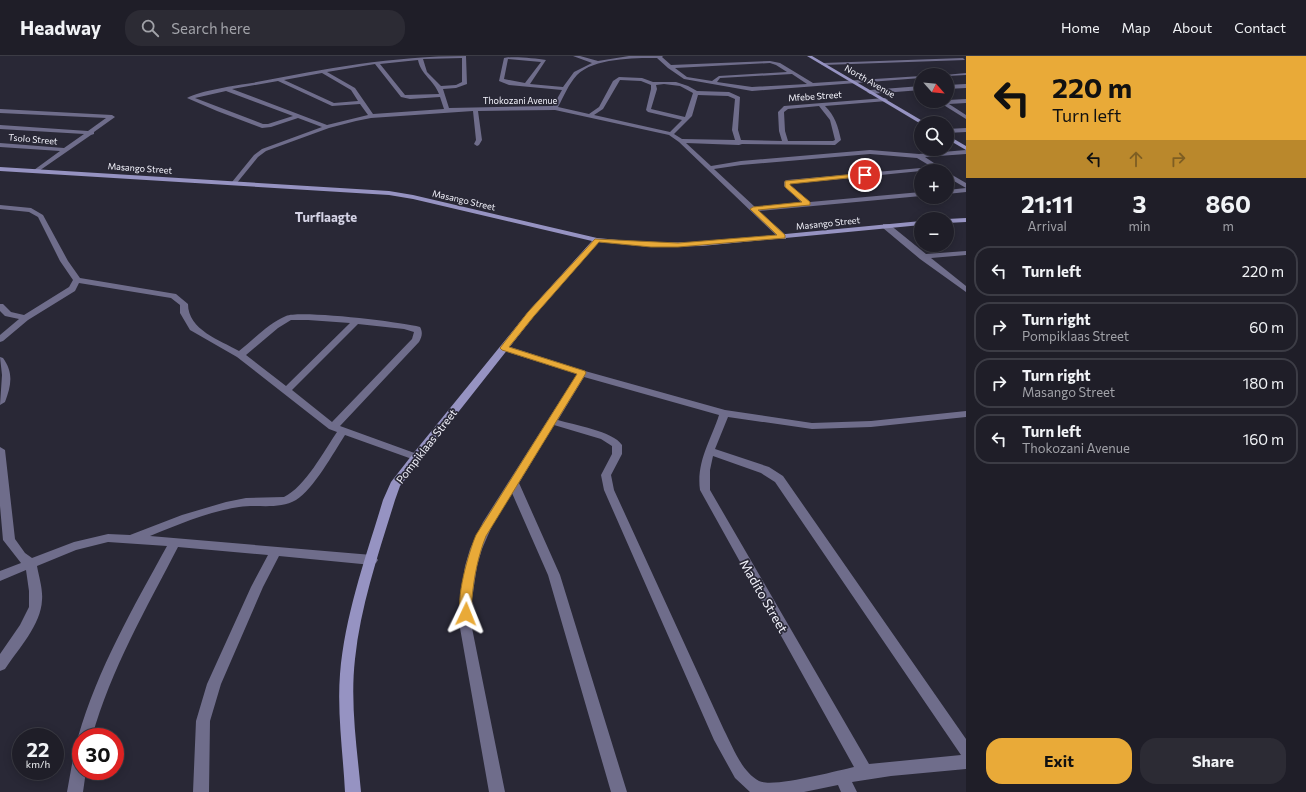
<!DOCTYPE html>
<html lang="en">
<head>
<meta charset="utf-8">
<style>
  body { margin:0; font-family:Commissioner,sans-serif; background:#2c2b34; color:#f1f3f6; height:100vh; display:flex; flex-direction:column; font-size:15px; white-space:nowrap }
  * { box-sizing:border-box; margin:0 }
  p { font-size:13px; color:#a1a2a8 }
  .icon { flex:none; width:22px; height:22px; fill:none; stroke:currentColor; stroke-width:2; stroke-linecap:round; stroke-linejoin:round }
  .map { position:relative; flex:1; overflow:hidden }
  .side { display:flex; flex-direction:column; background:#1f1e28; width:340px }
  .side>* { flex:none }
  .top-card { background:#e9aa38; color:#111; overflow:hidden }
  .needle { width:26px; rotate:117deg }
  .controls { position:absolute; left:914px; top:12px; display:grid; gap:8px }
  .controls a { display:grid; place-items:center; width:40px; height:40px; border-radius:50%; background:#1f1e28; box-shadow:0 2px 10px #0003,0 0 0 1px #3c3c45; font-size:20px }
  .speed { position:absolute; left:12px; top:672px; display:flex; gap:8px; font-size:20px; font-weight:700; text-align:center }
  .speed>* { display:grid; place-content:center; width:52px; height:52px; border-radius:50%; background:#1f1e28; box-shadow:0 2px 10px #0003,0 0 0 1px #3c3c45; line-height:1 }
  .speed small { font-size:10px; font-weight:400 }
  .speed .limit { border:6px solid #d22; background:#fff; color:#111 }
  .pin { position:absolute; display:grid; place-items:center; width:34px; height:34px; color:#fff; margin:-17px; border:2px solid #fff; border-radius:50%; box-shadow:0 1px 4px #0007 }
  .me { position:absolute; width:44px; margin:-22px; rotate:2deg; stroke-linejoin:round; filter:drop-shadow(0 0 3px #0008) }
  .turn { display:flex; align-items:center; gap:14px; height:84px; padding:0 20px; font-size:18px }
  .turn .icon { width:52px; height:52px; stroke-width:2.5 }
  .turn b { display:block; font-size:28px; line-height:34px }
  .lanes { display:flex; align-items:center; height:38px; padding:0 20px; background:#0003; justify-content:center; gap:20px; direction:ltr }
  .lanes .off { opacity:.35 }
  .eta { display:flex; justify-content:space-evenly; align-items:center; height:68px; text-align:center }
  .eta b { font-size:24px; font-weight:700; line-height:28px }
  .button { display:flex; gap:8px; margin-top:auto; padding:8px 20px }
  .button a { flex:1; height:46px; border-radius:16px; background:#e9aa38; color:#111; font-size:16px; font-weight:700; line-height:46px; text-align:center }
  .button a+a { background:#2c2b34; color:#f1f3f6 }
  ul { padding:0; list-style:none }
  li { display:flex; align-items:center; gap:12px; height:50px; margin:0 8px 6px; padding:0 12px; border:2px solid #3c3c45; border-radius:16px }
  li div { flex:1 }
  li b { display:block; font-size:15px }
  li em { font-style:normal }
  header { display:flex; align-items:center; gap:24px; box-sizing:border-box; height:56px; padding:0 20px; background:#1f1e28; border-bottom:1px solid #3c3c45 }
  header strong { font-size:19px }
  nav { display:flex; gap:22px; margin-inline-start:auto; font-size:14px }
  .search { width:280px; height:36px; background:#2c2b34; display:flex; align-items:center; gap:10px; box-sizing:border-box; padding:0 14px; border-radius:16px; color:#a1a2a8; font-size:15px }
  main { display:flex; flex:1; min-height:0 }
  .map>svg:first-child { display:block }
</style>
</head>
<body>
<header>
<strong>Headway</strong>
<div class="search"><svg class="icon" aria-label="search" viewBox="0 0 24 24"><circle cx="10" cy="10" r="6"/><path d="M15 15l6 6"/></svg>Search here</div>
<nav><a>Home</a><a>Map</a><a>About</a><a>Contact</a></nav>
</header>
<main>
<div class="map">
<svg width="966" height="736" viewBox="0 0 966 736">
  <rect width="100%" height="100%" fill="#292836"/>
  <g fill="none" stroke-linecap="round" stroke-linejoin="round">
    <!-- street -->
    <path fill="#6f6d8b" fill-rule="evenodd" d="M466,0L467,28L456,32L443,33L449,52L553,50L562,34L509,29L499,25L504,2C512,0 535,2 546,4L530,28L563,31L574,16L592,7L573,0H580L598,5L629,0H663L662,1L671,9L770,5L780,7L813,27L921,20V22L752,35L684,23L668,12L657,2C633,2 594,2 577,19C568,29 564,40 558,51L589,58L599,51L613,25L619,21L642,22L653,26H676L688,30L697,35L729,36L740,41L738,74L741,84L782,85L779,75L778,56L784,50L885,42L888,44L887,45L825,50C835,60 838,70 841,84L835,89L742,88L739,89L686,87L711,110L741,105L870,94L919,98L966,94V98L925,101L946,115H921L790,128V129L810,146L921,136V140L759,155L786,179V183H780L679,86L669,79L555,54L478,55L482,84L479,89L477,90L474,88L476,84L473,55L371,62L356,65L329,72L266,95L258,101L236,128H232V126L254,99L262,93L322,71L298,62L271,71L262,72L217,55L187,42C199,35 237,29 252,27C325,13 391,0 466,0ZM462,2V26L456,29L441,30L427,16L423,3ZM508,3L541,6L525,27L504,23ZM418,4C421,19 434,24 439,38L405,39L380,8ZM770,7L776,9L787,16L719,20L712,25L687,21L675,12ZM375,8L401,41L410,43L440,41L444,53L373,58L355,32L327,16ZM322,17L351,34L358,45L334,47L284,24ZM792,18L807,28L752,31L717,26L720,22ZM620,24L641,25L651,29V33L646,54L648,56L682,64L670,76L594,59L603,53ZM278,25L332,50L360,48L368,59L327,69L232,33ZM664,28L680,30L693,37L685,61L651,53L657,33L656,29ZM226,35L293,60L268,68H263L195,42ZM698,39L728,40L735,43L732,74L735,84L682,83L674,78L692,60ZM819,50L830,64L835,84L833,85H788L785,75L784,56L788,53ZM870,98L917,102L932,111L787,124L784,126V130L802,147L755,151L714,113L741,109Z
      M963,2L965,4L823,9L821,8L823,7Z
      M966,17V19L947,20V19H945Z
      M966,28V32L947,33V29Z
      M921,30V34L870,38L867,36L870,34Z
      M966,43V47L949,48L966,59V63L942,48L948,44Z
      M0,53L112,59L115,61L94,76V78L91,79L36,117L34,116V114L60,95L0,91V87L64,92L84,78L0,73V69L88,75L106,62L0,57Z
      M966,72V76L947,77V73Z
      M947,116L966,127V132L947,121Z
      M966,132V136L947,138V134Z
      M0,149L31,152L43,159L68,205L80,222L176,238L188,248C188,274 220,284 239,295C254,283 269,267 286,260C302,254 400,266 420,271C423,276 422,281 419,286L340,370L420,399L421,401L420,403H412L345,379C334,396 313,434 296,444C279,454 258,448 239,451C208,456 179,468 150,480L372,499L376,501L378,504L376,507L372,509L279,500L263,531L221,628L210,665L209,736H193L196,665L207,628L251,531L268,499L178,491C146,553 111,613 92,681H81V686H80L78,681C98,612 133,552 167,490L108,486L76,494L37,510C39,521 43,533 42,544C41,569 18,593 5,613L0,615V598L20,569L29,551V535L26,514L0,525V515L21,507L3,484L0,450V391L5,394L15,483L25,497L32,502L74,486L108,478L130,479L182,459L226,446L246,442L284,441C305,431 324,395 337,376L329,373L237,301L190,274L180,257V249L171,242L79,227L75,235L28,264L3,285L0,286V279L19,263L5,260L0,255V248H3L11,256L24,259L69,231L73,224L60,205L38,161L29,156L0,153ZM291,264H308L350,267L286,330L246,299L278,272ZM358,268L404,273L414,276L412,283L332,366L292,334Z
      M883,168H889L926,198L966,195V199L931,202L966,230V236L920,203L883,172Z
      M504,289L585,315L725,354L812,367L871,365L966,355V361L871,371L812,373L728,361L715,393L769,411L783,420L966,683V713L891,720L852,726L857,736H841L838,729L804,736H750L735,722L714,684L604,434L601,419L612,398V390L601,383L554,369L519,427L560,519L627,736H611L548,519L512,437L492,470L482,493L477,510L472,543V572L505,736H489L460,572V543L465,510L470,493L483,466L577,318L501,294L500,292ZM584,321L719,359C711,384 696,406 700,434L854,711C836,715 773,732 759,725C741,715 733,691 724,674L614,434L611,419L622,398V389C613,375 574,369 558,364ZM713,400L761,417L775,426L961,699L869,708L710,434V414Z
      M0,301L3,302C14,317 11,330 5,346L0,349L2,319Z
      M81,690V715H86L83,736H67L74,697L76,692Z"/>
    <!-- secondary -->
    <path fill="#9693c2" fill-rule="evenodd" d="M807,0H812L926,67L921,68Z
      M947,79L966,90V94L947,83Z
      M0,111L389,135L413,139L597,182L651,187L702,186L921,165V169L702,190L651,191L599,186L534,260L400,430L395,444C379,496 361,548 355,603C350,647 357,692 361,736H345C343,697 337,657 340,618C345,558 366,501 383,444L391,426L412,399L528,256L592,185L413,143L389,139L0,115Z
      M966,162V166L947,167V163Z"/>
  </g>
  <!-- route -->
  <path fill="#e9aa38" stroke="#976e24" d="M865,117H867V120L790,128V129L810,146V149L758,154L785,179V182L678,191H651L599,186L534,260L509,291L585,315L586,317L486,480C478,500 474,521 472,542C471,549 473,555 470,561L466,563L462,561C454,546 469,495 476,479L577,318L502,294L500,292L528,256L595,183L678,187L777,179L750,153L753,151L802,146L785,131V125Z"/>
  <g text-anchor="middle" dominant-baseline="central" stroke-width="3.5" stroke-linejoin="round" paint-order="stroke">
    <!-- far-street labels -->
    <g font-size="9" fill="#f4f4fd" stroke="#292836">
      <text transform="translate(870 25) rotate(30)">North Avenue</text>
      <text transform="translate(815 40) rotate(-4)">Mfebe Street</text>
      <text x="520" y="44">Thokozani Avenue</text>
      <text transform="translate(33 83) rotate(5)">Tsolo Street</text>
      <text transform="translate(140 112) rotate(4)">Masango Street</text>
      <text transform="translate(464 144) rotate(13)">Masango Street</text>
      <text transform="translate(828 167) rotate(-6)">Masango Street</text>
    </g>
    <!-- street labels -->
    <g font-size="11" fill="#f4f4fd" stroke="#292836">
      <text transform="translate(426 390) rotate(-52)">Pompiklaas Street</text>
    </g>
    <!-- far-district labels -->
    <g font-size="13" font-weight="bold" fill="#d3d2e4" stroke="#292836">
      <text x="326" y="161">Turflaagte</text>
    </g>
    <!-- near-street labels -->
    <g font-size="13" fill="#f4f4fd" stroke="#292836">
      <text transform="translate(764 540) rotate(60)">Madito Street</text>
    </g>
  </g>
</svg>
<div class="controls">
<a><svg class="needle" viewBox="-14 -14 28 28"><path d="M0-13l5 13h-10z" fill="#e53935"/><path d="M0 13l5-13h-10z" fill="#a1a2a8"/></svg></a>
<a><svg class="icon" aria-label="search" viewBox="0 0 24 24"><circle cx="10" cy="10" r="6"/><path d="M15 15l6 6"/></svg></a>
<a>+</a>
<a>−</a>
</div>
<div class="speed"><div>22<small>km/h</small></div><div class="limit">30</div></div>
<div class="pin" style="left:865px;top:119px;background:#d93025"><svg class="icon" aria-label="arrive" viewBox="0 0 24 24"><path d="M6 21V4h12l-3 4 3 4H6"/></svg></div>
<svg class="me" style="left:466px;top:558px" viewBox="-20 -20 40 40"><path d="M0-17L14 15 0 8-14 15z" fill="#e9aa38" stroke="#fff" stroke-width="4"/></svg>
</div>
<section class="side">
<div class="top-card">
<div class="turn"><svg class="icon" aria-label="left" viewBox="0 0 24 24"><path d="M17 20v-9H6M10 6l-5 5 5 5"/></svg><div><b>220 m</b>Turn left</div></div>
<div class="lanes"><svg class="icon" aria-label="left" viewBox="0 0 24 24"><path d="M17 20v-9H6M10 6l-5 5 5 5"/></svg><svg class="icon off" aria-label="ahead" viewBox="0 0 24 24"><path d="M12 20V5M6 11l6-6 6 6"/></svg><svg class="icon off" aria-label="right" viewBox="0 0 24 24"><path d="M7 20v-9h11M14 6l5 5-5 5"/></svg></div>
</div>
<div class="eta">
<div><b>21:11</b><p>Arrival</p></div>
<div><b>3</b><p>min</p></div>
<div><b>860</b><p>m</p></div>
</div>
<ul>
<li><svg class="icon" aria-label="left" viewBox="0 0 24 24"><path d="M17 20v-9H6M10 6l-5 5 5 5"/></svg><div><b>Turn left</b></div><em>220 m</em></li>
<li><svg class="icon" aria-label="right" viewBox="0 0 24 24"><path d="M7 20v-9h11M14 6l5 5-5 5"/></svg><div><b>Turn right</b><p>Pompiklaas Street</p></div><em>60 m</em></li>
<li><svg class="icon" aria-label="right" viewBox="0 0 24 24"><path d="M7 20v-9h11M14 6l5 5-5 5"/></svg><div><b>Turn right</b><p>Masango Street</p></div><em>180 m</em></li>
<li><svg class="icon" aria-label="left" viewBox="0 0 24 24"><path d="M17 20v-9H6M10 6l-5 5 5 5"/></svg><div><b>Turn left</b><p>Thokozani Avenue</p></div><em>160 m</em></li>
</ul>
<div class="button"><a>Exit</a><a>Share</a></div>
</section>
</main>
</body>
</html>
